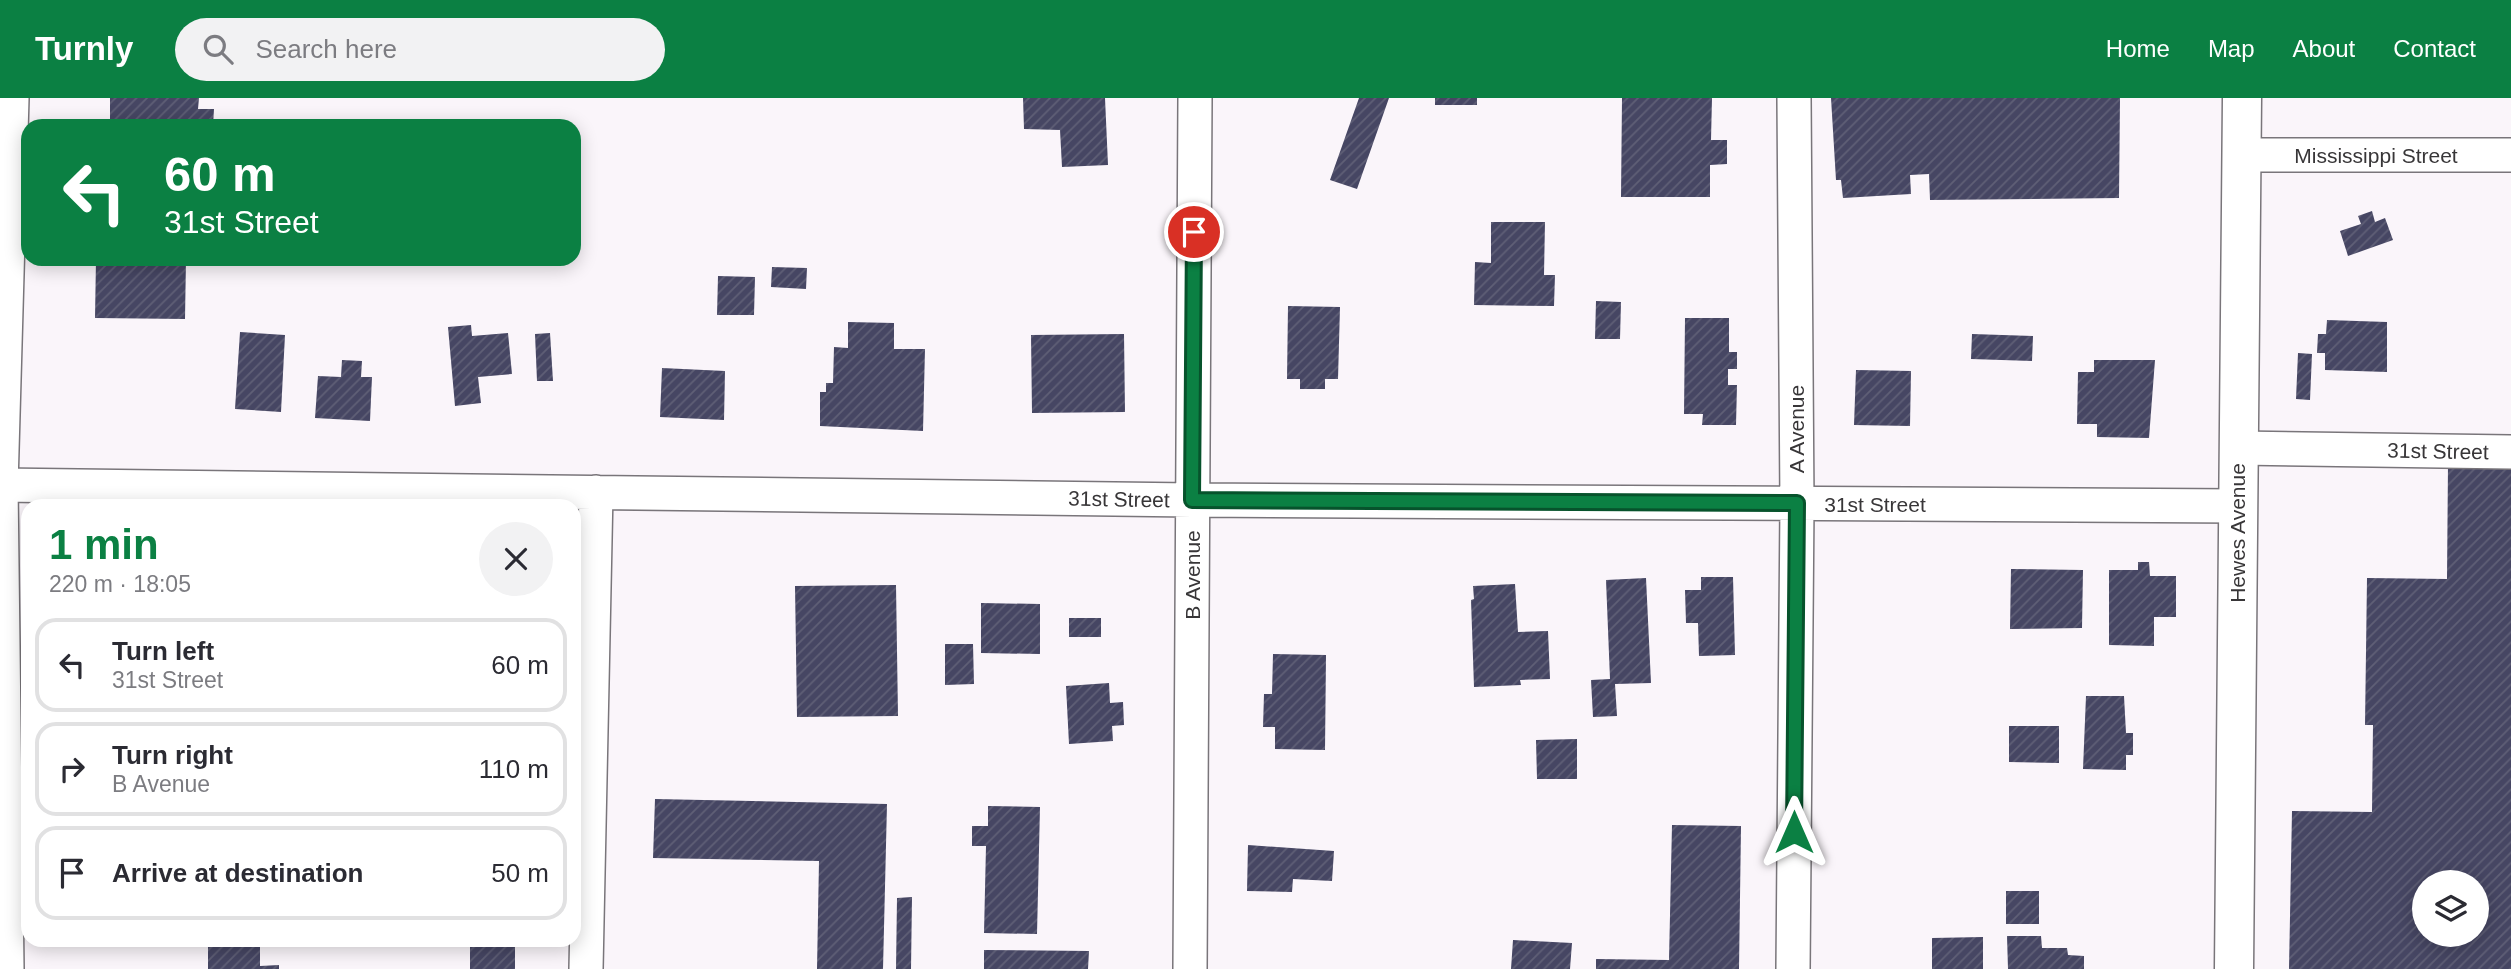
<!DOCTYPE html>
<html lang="en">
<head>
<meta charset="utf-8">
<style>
  body { margin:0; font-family:Arial,sans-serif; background:#f2f2f3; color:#2b2b33; height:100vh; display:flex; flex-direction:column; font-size:26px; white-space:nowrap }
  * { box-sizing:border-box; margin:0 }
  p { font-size:23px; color:#7c7c81 }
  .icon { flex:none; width:38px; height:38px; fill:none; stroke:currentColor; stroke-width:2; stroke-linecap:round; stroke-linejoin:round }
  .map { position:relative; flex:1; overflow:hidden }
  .drawer { position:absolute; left:21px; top:401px; width:560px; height:448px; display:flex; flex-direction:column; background:#fff; border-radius:21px; box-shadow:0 4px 18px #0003 }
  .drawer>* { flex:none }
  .hud { position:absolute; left:21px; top:21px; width:560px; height:147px; border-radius:21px; box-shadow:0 4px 18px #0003; background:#0b8043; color:#fff; overflow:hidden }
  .fabs { position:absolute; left:2412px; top:772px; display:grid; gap:14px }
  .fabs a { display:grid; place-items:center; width:77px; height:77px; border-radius:50%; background:#fff; box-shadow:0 4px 18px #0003; font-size:35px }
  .pin { position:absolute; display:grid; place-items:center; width:60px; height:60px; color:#fff; margin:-30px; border:4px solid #fff; border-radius:50%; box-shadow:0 2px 7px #0007 }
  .me { position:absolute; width:77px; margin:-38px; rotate:0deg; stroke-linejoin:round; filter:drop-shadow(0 0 5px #0008) }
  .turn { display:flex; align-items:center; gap:24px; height:147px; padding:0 28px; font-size:32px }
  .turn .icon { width:91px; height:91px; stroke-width:2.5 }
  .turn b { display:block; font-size:49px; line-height:60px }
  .round { display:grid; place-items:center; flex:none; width:74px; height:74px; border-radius:37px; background:#f2f2f3 }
  .head { display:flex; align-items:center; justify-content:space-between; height:119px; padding:0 28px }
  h1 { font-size:42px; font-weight:800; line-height:52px; color:#0b8043 }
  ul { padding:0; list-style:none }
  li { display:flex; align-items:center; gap:21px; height:94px; margin:0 14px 10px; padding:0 14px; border:4px solid #e1e1e2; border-radius:21px }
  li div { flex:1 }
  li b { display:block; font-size:26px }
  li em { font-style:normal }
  header { display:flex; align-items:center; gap:42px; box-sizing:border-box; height:98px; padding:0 35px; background:#0b8043; color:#fff }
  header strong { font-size:33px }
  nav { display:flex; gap:38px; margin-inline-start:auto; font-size:24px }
  .search { width:490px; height:63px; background:#f2f2f3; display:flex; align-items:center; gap:18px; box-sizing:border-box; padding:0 24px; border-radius:38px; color:#7c7c81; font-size:26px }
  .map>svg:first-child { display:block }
</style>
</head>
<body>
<header>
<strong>Turnly</strong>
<div class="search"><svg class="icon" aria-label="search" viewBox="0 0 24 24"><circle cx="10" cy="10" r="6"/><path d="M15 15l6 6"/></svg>Search here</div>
<nav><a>Home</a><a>Map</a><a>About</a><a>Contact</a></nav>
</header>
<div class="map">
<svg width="2511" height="871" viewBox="0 0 2511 871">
  <defs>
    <pattern id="building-hatch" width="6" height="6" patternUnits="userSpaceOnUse" patternTransform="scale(1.75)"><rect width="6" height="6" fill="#464663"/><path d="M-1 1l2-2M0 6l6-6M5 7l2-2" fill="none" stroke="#5f5f76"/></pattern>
  </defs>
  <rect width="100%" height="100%" fill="#faf5fa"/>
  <!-- building -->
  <path fill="url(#building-hatch)" fill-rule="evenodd" d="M110,0H199L198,11H214L213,28H110Z
    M1023,0H1105L1108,67L1062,69L1060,32L1024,31Z
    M1359,0H1389L1357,91L1330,82Z
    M1435,0H1477V7H1435Z
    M1622,0H1712L1711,42H1727V66L1710,67V99H1621Z
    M1831,0H2120L2119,100L1930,102L1929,76L1910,77L1911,96L1843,100L1841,82H1836Z
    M2372,113L2375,124L2385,120L2393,142L2348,158L2340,133L2361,126L2358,118Z
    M1491,124H1545L1544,177H1555L1554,208L1474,207L1475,164L1491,165Z
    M96,161H186L185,221L95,220Z
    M242,161H291L290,166L272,163L271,167Z
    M772,169L807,170L806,191L771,189Z
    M718,178L755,179L754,217H717Z
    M1596,203L1621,204L1620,241H1595Z
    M1288,208L1340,209L1338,281H1325V291H1300V281H1287Z
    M1685,220H1729V254H1737V271H1728V287H1737L1736,327H1702L1703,316H1684Z
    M2327,222L2387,224V274L2325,272V255H2317L2318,236H2326Z
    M848,224L894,225V251H925L923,333L820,328V294H826V285H833L834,249L848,250Z
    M471,227L472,238L508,235L512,276L478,279L481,305L455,308L448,229Z
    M240,234L285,237L281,314L235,311Z
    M550,235L553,283H537L535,236Z
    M1124,236L1125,314L1032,315L1031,237Z
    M1972,236L2033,238L2032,263L1971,261Z
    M2298,255L2312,256L2310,302L2296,301Z
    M342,262L362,263L361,279H372L370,323L315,320L318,278L341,279Z
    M2094,262H2155L2149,340L2097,339V326H2077L2078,274H2094Z
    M662,270L725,273L724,322L660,319Z
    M1856,272L1911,273L1910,328L1854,327Z
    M2448,366L2511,367V871H2289L2292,713L2372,714L2373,627H2365L2367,480L2447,481ZM2424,784H2476V836H2424Z
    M2138,464H2149L2150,478H2176V519H2154V548L2109,547V472H2138Z
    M2011,471L2083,472L2082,530L2010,531Z
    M1701,479H1733L1735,557L1699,558L1698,525H1686L1685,492H1701Z
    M1646,480L1651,585L1615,586L1617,618L1593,619L1591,582L1610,581L1606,482Z
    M1515,486L1518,534L1548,533L1550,581L1520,582L1521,587L1474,589L1471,502L1474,501L1473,488Z
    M896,487L898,618L797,619L795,488Z
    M981,505L1040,506V556L981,555Z
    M1069,520H1101V539H1069Z
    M945,546H973L974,586L945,587Z
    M1273,556L1326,557L1325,652L1275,651V629H1263L1264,596H1272Z
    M1109,585L1110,605L1123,604L1124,627L1112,628L1113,643L1069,646L1066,588Z
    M2086,598H2124L2126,635H2133V657H2126V672L2083,671Z
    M2009,628H2059V665L2009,664Z
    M1577,641V681H1537L1536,642Z
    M655,701L887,706L883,871H817L819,763L653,760Z
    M988,708L1040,709L1037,836L984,835L986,748H972V728H988Z
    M1672,727L1741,728L1739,871H1596V861L1669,862Z
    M1248,747L1334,753L1332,783L1293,781L1292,794L1247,793Z
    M2006,793H2039V826H2006Z
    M912,799L911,871H896L897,800Z
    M2007,838H2041L2042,850H2067L2068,857L2084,858V871H2008Z
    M1983,839V871H1932V840Z
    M208,842H260V868L279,867V871H208Z
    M470,842H515V871H470Z
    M1513,842L1572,845L1570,871H1511Z
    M984,852L1089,853L1088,871H984Z"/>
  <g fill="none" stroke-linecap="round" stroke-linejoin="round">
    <defs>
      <path id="minor" d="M2242,57H2511
        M2238,350L2511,354
        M0,387L1192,402L2238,408
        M7,871L1,387L12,0
        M586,871L596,394
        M1190,871L1195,0
        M1793,871L1797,406L1794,0"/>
      <path id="secondary" d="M2234,871L2242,0"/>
    </defs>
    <!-- minor casing -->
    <use href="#minor" stroke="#79757a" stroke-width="36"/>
    <!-- secondary casing -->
    <use href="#secondary" stroke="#79757a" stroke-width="41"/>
    <!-- minor -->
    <use href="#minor" stroke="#fff" stroke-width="33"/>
    <!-- secondary -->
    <use href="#secondary" stroke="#fff" stroke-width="38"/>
  </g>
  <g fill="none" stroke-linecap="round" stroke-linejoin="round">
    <defs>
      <path id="route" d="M1194,134L1192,402L1797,405L1794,734"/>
    </defs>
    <!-- route casing -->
    <use href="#route" stroke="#07532c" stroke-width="18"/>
    <!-- route -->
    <use href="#route" stroke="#0b8043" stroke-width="12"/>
  </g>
  <g text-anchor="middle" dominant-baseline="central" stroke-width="7" stroke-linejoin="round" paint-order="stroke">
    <!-- street labels -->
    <g font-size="21" fill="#383638" stroke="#fff">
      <text x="2376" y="57">Mississippi Street</text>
      <text transform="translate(1796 331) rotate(-90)">A Avenue</text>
      <text transform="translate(2438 353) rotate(1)">31st Street</text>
      <text transform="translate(1119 401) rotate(1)">31st Street</text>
      <text x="1875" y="406">31st Street</text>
      <text transform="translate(2237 435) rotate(-90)">Hewes Avenue</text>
      <text transform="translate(1192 477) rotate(-90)">B Avenue</text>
    </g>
  </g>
</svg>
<div class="fabs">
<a><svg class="icon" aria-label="layers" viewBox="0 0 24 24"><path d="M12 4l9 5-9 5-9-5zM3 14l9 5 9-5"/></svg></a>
</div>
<div class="pin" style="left:1194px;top:134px;background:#d93025"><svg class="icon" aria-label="arrive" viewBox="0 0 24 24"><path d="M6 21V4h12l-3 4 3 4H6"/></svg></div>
<svg class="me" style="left:1794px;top:734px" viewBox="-20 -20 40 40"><path d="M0-17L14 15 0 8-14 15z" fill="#0b8043" stroke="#fff" stroke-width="4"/></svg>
<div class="hud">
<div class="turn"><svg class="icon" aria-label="left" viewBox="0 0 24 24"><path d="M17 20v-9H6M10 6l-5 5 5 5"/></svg><div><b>60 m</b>31st Street</div></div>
</div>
<section class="drawer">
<div class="head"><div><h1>1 min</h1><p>220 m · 18:05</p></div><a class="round"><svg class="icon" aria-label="close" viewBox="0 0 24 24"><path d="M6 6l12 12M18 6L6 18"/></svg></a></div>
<ul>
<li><svg class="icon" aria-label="left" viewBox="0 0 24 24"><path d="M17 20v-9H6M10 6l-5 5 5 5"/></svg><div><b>Turn left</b><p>31st Street</p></div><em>60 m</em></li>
<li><svg class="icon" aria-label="right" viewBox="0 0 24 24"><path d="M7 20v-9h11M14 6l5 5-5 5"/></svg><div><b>Turn right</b><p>B Avenue</p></div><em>110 m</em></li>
<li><svg class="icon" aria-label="arrive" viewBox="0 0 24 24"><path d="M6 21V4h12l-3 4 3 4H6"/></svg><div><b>Arrive at destination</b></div><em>50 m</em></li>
</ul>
</section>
</div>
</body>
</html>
